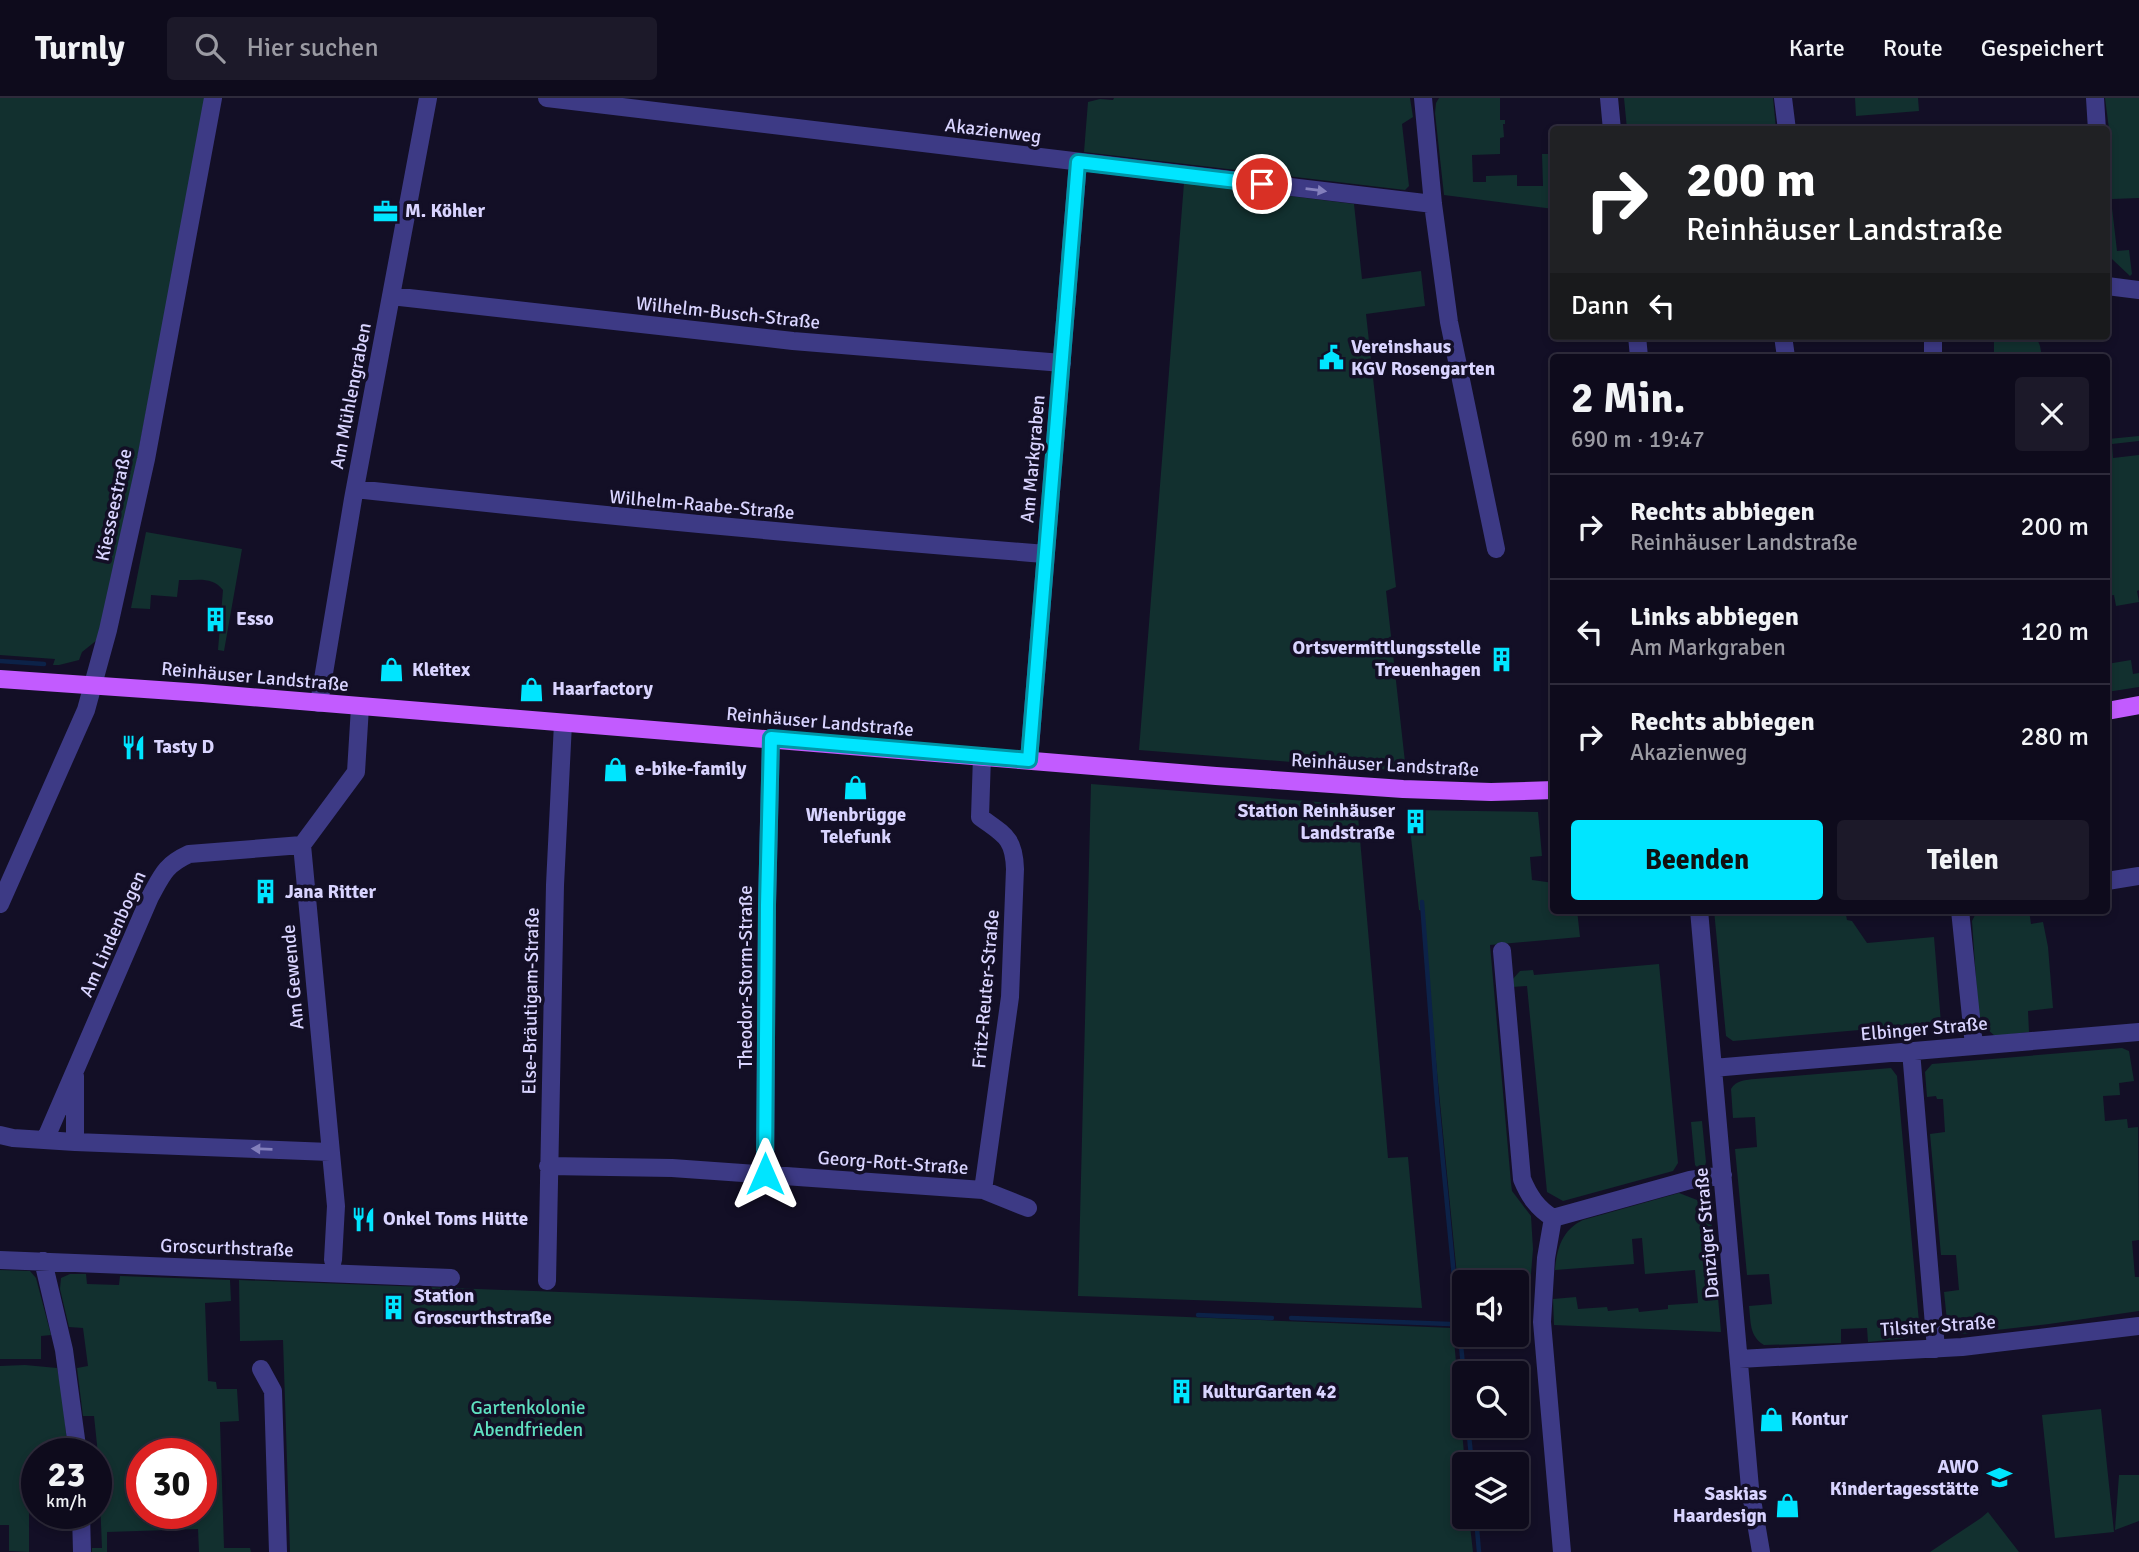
<!DOCTYPE html>
<html lang="de">
<head>
<meta charset="utf-8">
<style>
  body { margin:0; font-family:Signika,sans-serif; background:#1c1929; color:#f1f3f6; height:100vh; display:flex; flex-direction:column; font-size:26px; white-space:nowrap }
  * { box-sizing:border-box; margin:0 }
  p { font-size:23px; color:#9b9ba3 }
  .icon { flex:none; width:38px; height:38px; fill:none; stroke:currentColor; stroke-width:2; stroke-linecap:round; stroke-linejoin:round }
  .map { position:relative; flex:1; overflow:hidden }
  .side { position:absolute; left:1550px; top:256px; width:560px; height:560px; display:flex; flex-direction:column; background:#0e0b1c; border-radius:7px; box-shadow:0 4px 10px #0003,0 0 0 2px #2e2b3b }
  .side>* { flex:none }
  .hud { position:absolute; left:1550px; top:28px; width:560px; height:214px; border-radius:7px; box-shadow:0 4px 10px #0003,0 0 0 2px #2e2b3b; background:#202124; color:#fff; overflow:hidden }
  .fabs { position:absolute; left:1452px; top:1172px; display:grid; gap:14px }
  .fabs a { display:grid; place-items:center; width:77px; height:77px; border-radius:7px; background:#0e0b1c; box-shadow:0 4px 10px #0003,0 0 0 2px #2e2b3b; font-size:35px }
  .speed { position:absolute; left:21px; top:1340px; display:flex; gap:14px; font-size:35px; font-weight:700; text-align:center }
  .speed>* { display:grid; place-content:center; width:91px; height:91px; border-radius:50%; background:#0e0b1c; box-shadow:0 4px 10px #0003,0 0 0 2px #2e2b3b; line-height:1 }
  .speed small { font-size:18px; font-weight:400 }
  .speed .limit { border:10px solid #d22; background:#fff; color:#111 }
  .pin { position:absolute; display:grid; place-items:center; width:60px; height:60px; color:#fff; margin:-30px; border:4px solid #fff; border-radius:50%; box-shadow:0 2px 7px #0007 }
  .me { position:absolute; width:77px; margin:-38px; rotate:0deg; stroke-linejoin:round; filter:drop-shadow(0 0 5px #0008) }
  .turn { display:flex; align-items:center; gap:24px; height:147px; padding:0 21px; font-size:32px }
  .turn .icon { width:91px; height:91px; stroke-width:2.5 }
  .turn b { display:block; font-size:49px; line-height:60px }
  .then { display:flex; align-items:center; height:66px; padding:0 21px; background:#0003; gap:14px; font-size:26px }
  .round { display:grid; place-items:center; flex:none; width:74px; height:74px; border-radius:7px; background:#1c1929 }
  .summary { display:flex; align-items:center; justify-content:space-between; height:119px; padding:0 21px }
  h1 { font-size:42px; font-weight:700; line-height:52px }
  .button { display:flex; gap:14px; margin-top:auto; padding:14px 21px }
  .button a { flex:1; height:80px; border-radius:7px; background:#00e5ff; color:#111; font-size:28px; font-weight:700; line-height:80px; text-align:center }
  .button a+a { background:#1c1929; color:#f1f3f6 }
  ul { padding:0; list-style:none }
  li { display:flex; align-items:center; gap:21px; height:105px; padding:0 21px; border-top:2px solid #2e2b3b }
  li div { flex:1 }
  li b { display:block; font-size:26px }
  li em { font-style:normal }
  header { display:flex; align-items:center; gap:42px; box-sizing:border-box; height:98px; padding:0 35px; background:#0e0b1c; border-bottom:2px solid #2e2b3b }
  header strong { font-size:33px }
  nav { display:flex; gap:38px; margin-inline-start:auto; font-size:24px }
  .search { width:490px; height:63px; background:#1c1929; display:flex; align-items:center; gap:18px; box-sizing:border-box; padding:0 24px; border-radius:7px; color:#9b9ba3; font-size:26px }
  .map>svg:first-child { display:block }
</style>
</head>
<body>
<header>
<strong>Turnly</strong>
<div class="search"><svg class="icon" aria-label="search" viewBox="0 0 24 24"><circle cx="10" cy="10" r="6"/><path d="M15 15l6 6"/></svg>Hier suchen</div>
<nav><a>Karte</a><a>Route</a><a>Gespeichert</a></nav>
</header>
<div class="map">
<svg width="2139" height="1454" viewBox="0 0 2139 1454">
  <rect width="100%" height="100%" fill="#130f26"/>
  <!-- green -->
  <path fill="#12302f" fill-rule="evenodd" d="M0,0H206L117,466L97,542L82,554L79,562L59,567H53L55,561L0,557Z
    M1114,0H1410L1413,19L1402,26L1409,88L1405,92L1084,54L1088,4L1100,1L1113,2Z
    M1439,0H1500V22H1505V26H1503L1504,39L1500,40V56L1472,57L1473,84H1486V78L1517,77V88H1543L1542,56H1554V111L1444,97L1435,15L1436,5Z
    M1624,0H1773L1776,31H1627Z
    M1855,0H1918L1919,13L1856,18Z
    M2105,0H2139V100L2112,101L2109,31Z
    M1184,85L1354,106L1362,181L1421,173L1425,208L1366,216L1396,489L1386,493L1406,673L1139,652Z
    M2112,110L2117,153L2129,152L2132,176L2130,178L2112,161Z
    M1994,238H2036L2040,248L2042,259H1994Z
    M2107,334L2108,341L2139,338V343L2112,346L2113,360L2139,357V492L2137,493L2139,504L2116,508L2114,497L2107,498Z
    M146,434L242,451L224,553L218,552L223,492C212,477 195,483 179,482L177,499L151,497L150,511L131,510Z
    M2131,562L2133,576L2139,575V589L2107,594V566Z
    M1091,686L1357,707L1388,1060L1408,1059L1422,1210L1078,1198Z
    M1408,712L1538,714L1542,758L1530,759L1532,782L1554,785V812H1577L1580,839L1490,847L1511,1085L1512,1093L1531,1118L1533,1151L1528,1213H1517V1185H1465V1212L1460,1208L1437,974L1423,813L1419,812Z
    M1714,812H1845L1847,822L1852,823L1867,845L1934,839L1941,925L1733,943L1726,938Z
    M1995,812H2029L2031,826L2043,824L2048,849L2053,910L2028,913L2029,934L1995,938L1979,924L1972,823L1975,817Z
    M1659,866L1678,1065L1673,1073L1563,1103L1547,1094L1527,888L1512,889L1511,883L1520,873L1533,872L1534,877Z
    M2122,950L2129,953L2134,983L2119,985L2120,997L2103,998L2105,1023L2127,1021L2128,1030L2138,1029L2139,1142L2132,1143L2135,1179H2139V1213L2049,1226L1961,1236L1953,1233L1947,1223L1944,1194L1959,1192L1956,1157H1941L1930,1036L1945,1034L1943,1001H1937L1936,998L1927,999L1925,974L1932,966Z
    M1891,970L1897,978L1919,1224L1916,1235L1907,1240L1868,1244L1867,1230L1841,1231V1245L1764,1247C1749,1238 1751,1224 1749,1208L1772,1206L1769,1176L1747,1177L1735,1051L1757,1049L1755,1019L1733,1020L1731,991C1736,982 1746,982 1755,981Z
    M1702,1023L1706,1064L1705,1068L1699,1071L1695,1067L1691,1024Z
    M1679,1095L1710,1107L1721,1234L1554,1227L1553,1201L1576,1199L1578,1211L1607,1209L1608,1213L1638,1210L1639,1214L1668,1211V1207L1698,1205L1695,1172L1645,1176L1642,1140L1632,1141L1634,1166L1555,1172C1557,1150 1562,1132 1583,1122Z
    M0,1172L30,1173L36,1180L51,1237L41,1238V1261H0Z
    M70,1176H86L87,1186L119,1187L120,1178L230,1182L231,1203L205,1205L208,1283L216,1284L217,1291H237L239,1323L220,1324L224,1450H250L251,1454H199L198,1431L107,1434V1454H92V1450H102L100,1401H96L98,1356L94,1318H83L77,1270L88,1268L83,1230L69,1229L60,1191L61,1180ZM142,1356H201V1416H142Z
    M239,1182L798,1203L1453,1230L1465,1367V1419H1469L1473,1454H290L283,1242L240,1243Z
    M25,1267L57,1270L62,1294L68,1356H37V1409L29,1410V1454L9,1453V1427H0V1268Z
    M2101,1311L2114,1434L2055,1440L2042,1317Z
    M2119,1377H2139V1423L2115,1432Z
    M1988,1414L2019,1454H1930L1981,1420Z"/>
  <g fill="none" stroke-linecap="round" stroke-linejoin="round">
    <!-- stream -->
    <path stroke="#0c2248" stroke-width="4.5" d="M0,563L44,566
      M1422,804L1437,1003L1457,1209
      M1198,1217L1272,1220
      M1291,1220L1450,1226
      M1465,1226H1459L1465,1289
      M1468,1328L1472,1367
      M1476,1419L1479,1454"/>
    <!-- minor -->
    <path stroke="#3d3a85" stroke-width="18" d="M547,0L1433,106
      M1423,0L1433,106L1449,224L1496,451
      M1609,0L1612,32
      M1783,0L1787,32
      M2095,0L2097,32
      M2107,188L2139,192
      M391,198L793,243L1062,265
      M1637,238L1639,259
      M1783,238L1786,259
      M1933,238V259
      M355,391C585,416 815,438 1046,456
      M319,605L353,401L428,0
      M982,658L980,719C1004,737 1014,739 1015,771L1010,899L983,1092
      M1029,662L1078,64
      M2107,783L2139,778
      M0,806L86,612L108,532L146,361L213,0
      M1699,812L1750,1390L1761,1454
      M1960,812L1974,948
      M1502,853L1522,1081C1529,1098 1537,1110 1553,1120
      M1911,953L1936,1251
      M1713,970L2139,934
      M0,1037L13,1040L75,1044L330,1054
      M45,1042L150,799C162,777 165,767 189,756L302,747
      M75,1044V978
      M548,1068L672,1070L983,1092L1028,1110
      M765,1076L767,807L771,640
      M0,1162L451,1180
      M333,1162L336,1108L302,747L356,674L360,609
      M43,1163L64,1252L78,1356
      M547,1183L555,787L563,625
      M1739,1261L1962,1249L2139,1228
      M261,1271L273,1293L278,1454
      M81,1416L82,1454
      M1562,1454L1542,1224L1546,1160L1553,1120L1690,1082L1723,1077"/>
    <!-- major -->
    <path stroke="#c25bff" stroke-width="18" d="M0,581L202,595L1216,678L1403,691L1491,694L1554,692
      M2107,613L2139,607"/>
  </g>
  <!-- one-way arrows -->
  <defs><path id="oneway-solid" d="M-6-.8H1V-3.2L6.5 0L1 3.2V.8H-6Z" transform="scale(1.75)"/></defs>
  <g fill="#837fbc">
    <use href="#oneway-solid" transform="translate(1316 92) rotate(7)"/>
    <use href="#oneway-solid" transform="translate(262 1051) rotate(-178)"/>
  </g>
  <g fill="none" stroke-linecap="round" stroke-linejoin="round">
    <defs>
      <path id="route" d="M765,1076L767,807L771,640L1029,662L1078,64L1262,86"/>
    </defs>
    <!-- route casing -->
    <use href="#route" stroke="#0095a6" stroke-width="18"/>
    <!-- route -->
    <use href="#route" stroke="#00e5ff" stroke-width="12"/>
  </g>
  <!-- icons -->
  <defs>
    <symbol id="office-bare" viewBox="-9 -9 18 18"><path d="M-6-3h4V-5.5h4V-3h4V5H-6ZM-1-4.5V-3h2v-1.5ZM-6 0V1H6V0Z" fill="#00e5ff" stroke="#130f26" stroke-width="2.5" paint-order="stroke"/></symbol>
    <symbol id="civic-bare" viewBox="-9 -9 18 18"><path d="M-.6-6.5H3V-4.5H.6V-3L4-1V1h2V6H-6V1h2V-1L-.6-3ZM-1.2 2.5V6h2.4V2.5Z" fill="#00e5ff" stroke="#130f26" stroke-width="2.5" paint-order="stroke"/></symbol>
    <symbol id="building-bare" viewBox="-9 -9 18 18"><path d="M-4-6H4V6H1V3H-1V6H-4ZM-2.5-4.3h1.7v1.8h-1.7ZM.8-4.3h1.7v1.8H.8ZM-2.5-1h1.7V.8h-1.7ZM.8-1h1.7V.8H.8Z" fill="#00e5ff" stroke="#130f26" stroke-width="2.5" paint-order="stroke"/></symbol>
    <symbol id="shop-bare" viewBox="-9 -9 18 18"><path d="M-5-2.5h2.3a2.7 3.5 0 0 1 5.4 0H5L5.5 6h-11ZM-1.5-2.5h3a1.5 2.3 0 0 0-3 0Z" fill="#00e5ff" stroke="#130f26" stroke-width="2.5" paint-order="stroke"/></symbol>
    <symbol id="restaurant-bare" viewBox="-9 -9 18 18"><path d="M-5-6h1v4h1v-4h1v4h1v-4h1v5L-1.5 .5V6h-2V.5L-5-1ZM5-6V6H3V1.5H1.5Q1.5-4 5-6Z" fill="#00e5ff" stroke="#130f26" stroke-width="2.5" paint-order="stroke"/></symbol>
    <symbol id="school-bare" viewBox="-9 -9 18 18"><path d="M0-5L7-2L0 1L-7-2ZM-4 1L0 2.5L4 1V4Q0 6-4 4Z" fill="#00e5ff" stroke="#130f26" stroke-width="2.5" paint-order="stroke"/></symbol>
  </defs>
  <g fill-rule="evenodd">
    <use href="#office-bare" x="368" y="96" width="35" height="35"/>
    <use href="#civic-bare" x="1314" y="242" width="35" height="35"/>
    <use href="#building-bare" x="198" y="504" width="35" height="35"/>
    <use href="#building-bare" x="1484" y="544" width="35" height="35"/>
    <use href="#shop-bare" x="374" y="554" width="35" height="35"/>
    <use href="#shop-bare" x="514" y="574" width="35" height="35"/>
    <use href="#restaurant-bare" x="116" y="632" width="35" height="35"/>
    <use href="#shop-bare" x="598" y="654" width="35" height="35"/>
    <use href="#shop-bare" x="838" y="672" width="35" height="35"/>
    <use href="#building-bare" x="1398" y="706" width="35" height="35"/>
    <use href="#building-bare" x="248" y="776" width="35" height="35"/>
    <use href="#restaurant-bare" x="346" y="1104" width="35" height="35"/>
    <use href="#building-bare" x="376" y="1192" width="35" height="35"/>
    <use href="#building-bare" x="1164" y="1276" width="35" height="35"/>
    <use href="#shop-bare" x="1754" y="1304" width="35" height="35"/>
    <use href="#school-bare" x="1982" y="1362" width="35" height="35"/>
    <use href="#shop-bare" x="1770" y="1390" width="35" height="35"/>
  </g>
  <g text-anchor="middle" dominant-baseline="central" stroke-width="7" stroke-linejoin="round" paint-order="stroke">
    <!-- street labels -->
    <g font-size="19" fill="#d9d4ff" stroke="#130f26">
      <text transform="translate(993 33) rotate(7)">Akazienweg</text>
      <text transform="translate(728 215) rotate(6)">Wilhelm-Busch-Straße</text>
      <text transform="translate(351 298) rotate(-79)">Am Mühlengraben</text>
      <text transform="translate(1033 361) rotate(-85)">Am Markgraben</text>
      <text transform="translate(114 407) rotate(-78)">Kiesseestraße</text>
      <text transform="translate(702 407) rotate(5)">Wilhelm-Raabe-Straße</text>
      <text transform="translate(255 579) rotate(5)">Reinhäuser Landstraße</text>
      <text transform="translate(820 624) rotate(5)">Reinhäuser Landstraße</text>
      <text transform="translate(1385 667) rotate(3)">Reinhäuser Landstraße</text>
      <text transform="translate(113 836) rotate(-66)">Am Lindenbogen</text>
      <text transform="translate(293 879) rotate(-95)">Am Gewende</text>
      <text transform="translate(746 879) rotate(-90)">Theodor-Storm-Straße</text>
      <text transform="translate(986 891) rotate(-85)">Fritz-Reuter-Straße</text>
      <text transform="translate(531 903) rotate(-89)">Else-Bräutigam-Straße</text>
      <text transform="translate(1924 931) rotate(-5)">Elbinger Straße</text>
      <text transform="translate(893 1065) rotate(4)">Georg-Rott-Straße</text>
      <text transform="translate(1707 1135) rotate(-95)">Danziger Straße</text>
      <text transform="translate(227 1150) rotate(2)">Groscurthstraße</text>
      <text transform="translate(1938 1228) rotate(-4)">Tilsiter Straße</text>
    </g>
    <!-- poi labels -->
    <g font-size="19" font-weight="bold" fill="#d9d4ff" stroke="#130f26" text-anchor="start">
      <text x="405" y="113">M. Köhler</text>
      <text x="1351" y="249">Vereinshaus<tspan x="1351" dy="22">KGV Rosengarten</tspan></text>
      <text x="236" y="521">Esso</text>
      <text x="1481" y="550" text-anchor="end">Ortsvermittlungsstelle<tspan x="1481" dy="22">Treuenhagen</tspan></text>
      <text x="412" y="572">Kleitex</text>
      <text x="552" y="591">Haarfactory</text>
      <text x="154" y="649">Tasty D</text>
      <text x="635" y="671">e-bike-family</text>
      <text x="1395" y="713" text-anchor="end">Station Reinhäuser<tspan x="1395" dy="22">Landstraße</tspan></text>
      <text x="856" y="717" text-anchor="middle">Wienbrügge<tspan x="856" dy="22">Telefunk</tspan></text>
      <text x="285" y="794">Jana Ritter</text>
      <text x="383" y="1121">Onkel Toms Hütte</text>
      <text x="414" y="1198">Station<tspan x="414" dy="22">Groscurthstraße</tspan></text>
      <text x="1202" y="1294">KulturGarten 42</text>
      <text x="1791" y="1321">Kontur</text>
      <text x="1979" y="1369" text-anchor="end">AWO<tspan x="1979" dy="22">Kindertagesstätte</tspan></text>
      <text x="1767" y="1396" text-anchor="end">Saskias<tspan x="1767" dy="22">Haardesign</tspan></text>
    </g>
    <!-- park labels -->
    <g font-size="19" fill="#5fe0c0" stroke="#130f26">
      <text x="528" y="1310">Gartenkolonie<tspan x="528" dy="22">Abendfrieden</tspan></text>
    </g>
  </g>
</svg>
<div class="fabs">
<a><svg class="icon" aria-label="sound" viewBox="0 0 24 24"><path d="M4 9h4l5-4v14l-5-4H4zM17 9q2 3 0 6"/></svg></a>
<a><svg class="icon" aria-label="search" viewBox="0 0 24 24"><circle cx="10" cy="10" r="6"/><path d="M15 15l6 6"/></svg></a>
<a><svg class="icon" aria-label="layers" viewBox="0 0 24 24"><path d="M12 4l9 5-9 5-9-5zM3 14l9 5 9-5"/></svg></a>
</div>
<div class="speed"><div>23<small>km/h</small></div><div class="limit">30</div></div>
<div class="pin" style="left:1262px;top:86px;background:#d93025"><svg class="icon" aria-label="arrive" viewBox="0 0 24 24"><path d="M6 21V4h12l-3 4 3 4H6"/></svg></div>
<svg class="me" style="left:765px;top:1076px" viewBox="-20 -20 40 40"><path d="M0-17L14 15 0 8-14 15z" fill="#00e5ff" stroke="#fff" stroke-width="4"/></svg>
<div class="hud">
<div class="turn"><svg class="icon" aria-label="right" viewBox="0 0 24 24"><path d="M7 20v-9h11M14 6l5 5-5 5"/></svg><div><b>200 m</b>Reinhäuser Landstraße</div></div>
<div class="then">Dann<svg class="icon" aria-label="left" viewBox="0 0 24 24"><path d="M17 20v-9H6M10 6l-5 5 5 5"/></svg></div>
</div>
<section class="side">
<div class="summary"><div><h1>2 Min.</h1><p>690 m · 19:47</p></div><a class="round"><svg class="icon" aria-label="close" viewBox="0 0 24 24"><path d="M6 6l12 12M18 6L6 18"/></svg></a></div>
<ul>
<li><svg class="icon" aria-label="right" viewBox="0 0 24 24"><path d="M7 20v-9h11M14 6l5 5-5 5"/></svg><div><b>Rechts abbiegen</b><p>Reinhäuser Landstraße</p></div><em>200 m</em></li>
<li><svg class="icon" aria-label="left" viewBox="0 0 24 24"><path d="M17 20v-9H6M10 6l-5 5 5 5"/></svg><div><b>Links abbiegen</b><p>Am Markgraben</p></div><em>120 m</em></li>
<li><svg class="icon" aria-label="right" viewBox="0 0 24 24"><path d="M7 20v-9h11M14 6l5 5-5 5"/></svg><div><b>Rechts abbiegen</b><p>Akazienweg</p></div><em>280 m</em></li>
</ul>
<div class="button"><a>Beenden</a><a>Teilen</a></div>
</section>
</div>
</body>
</html>
